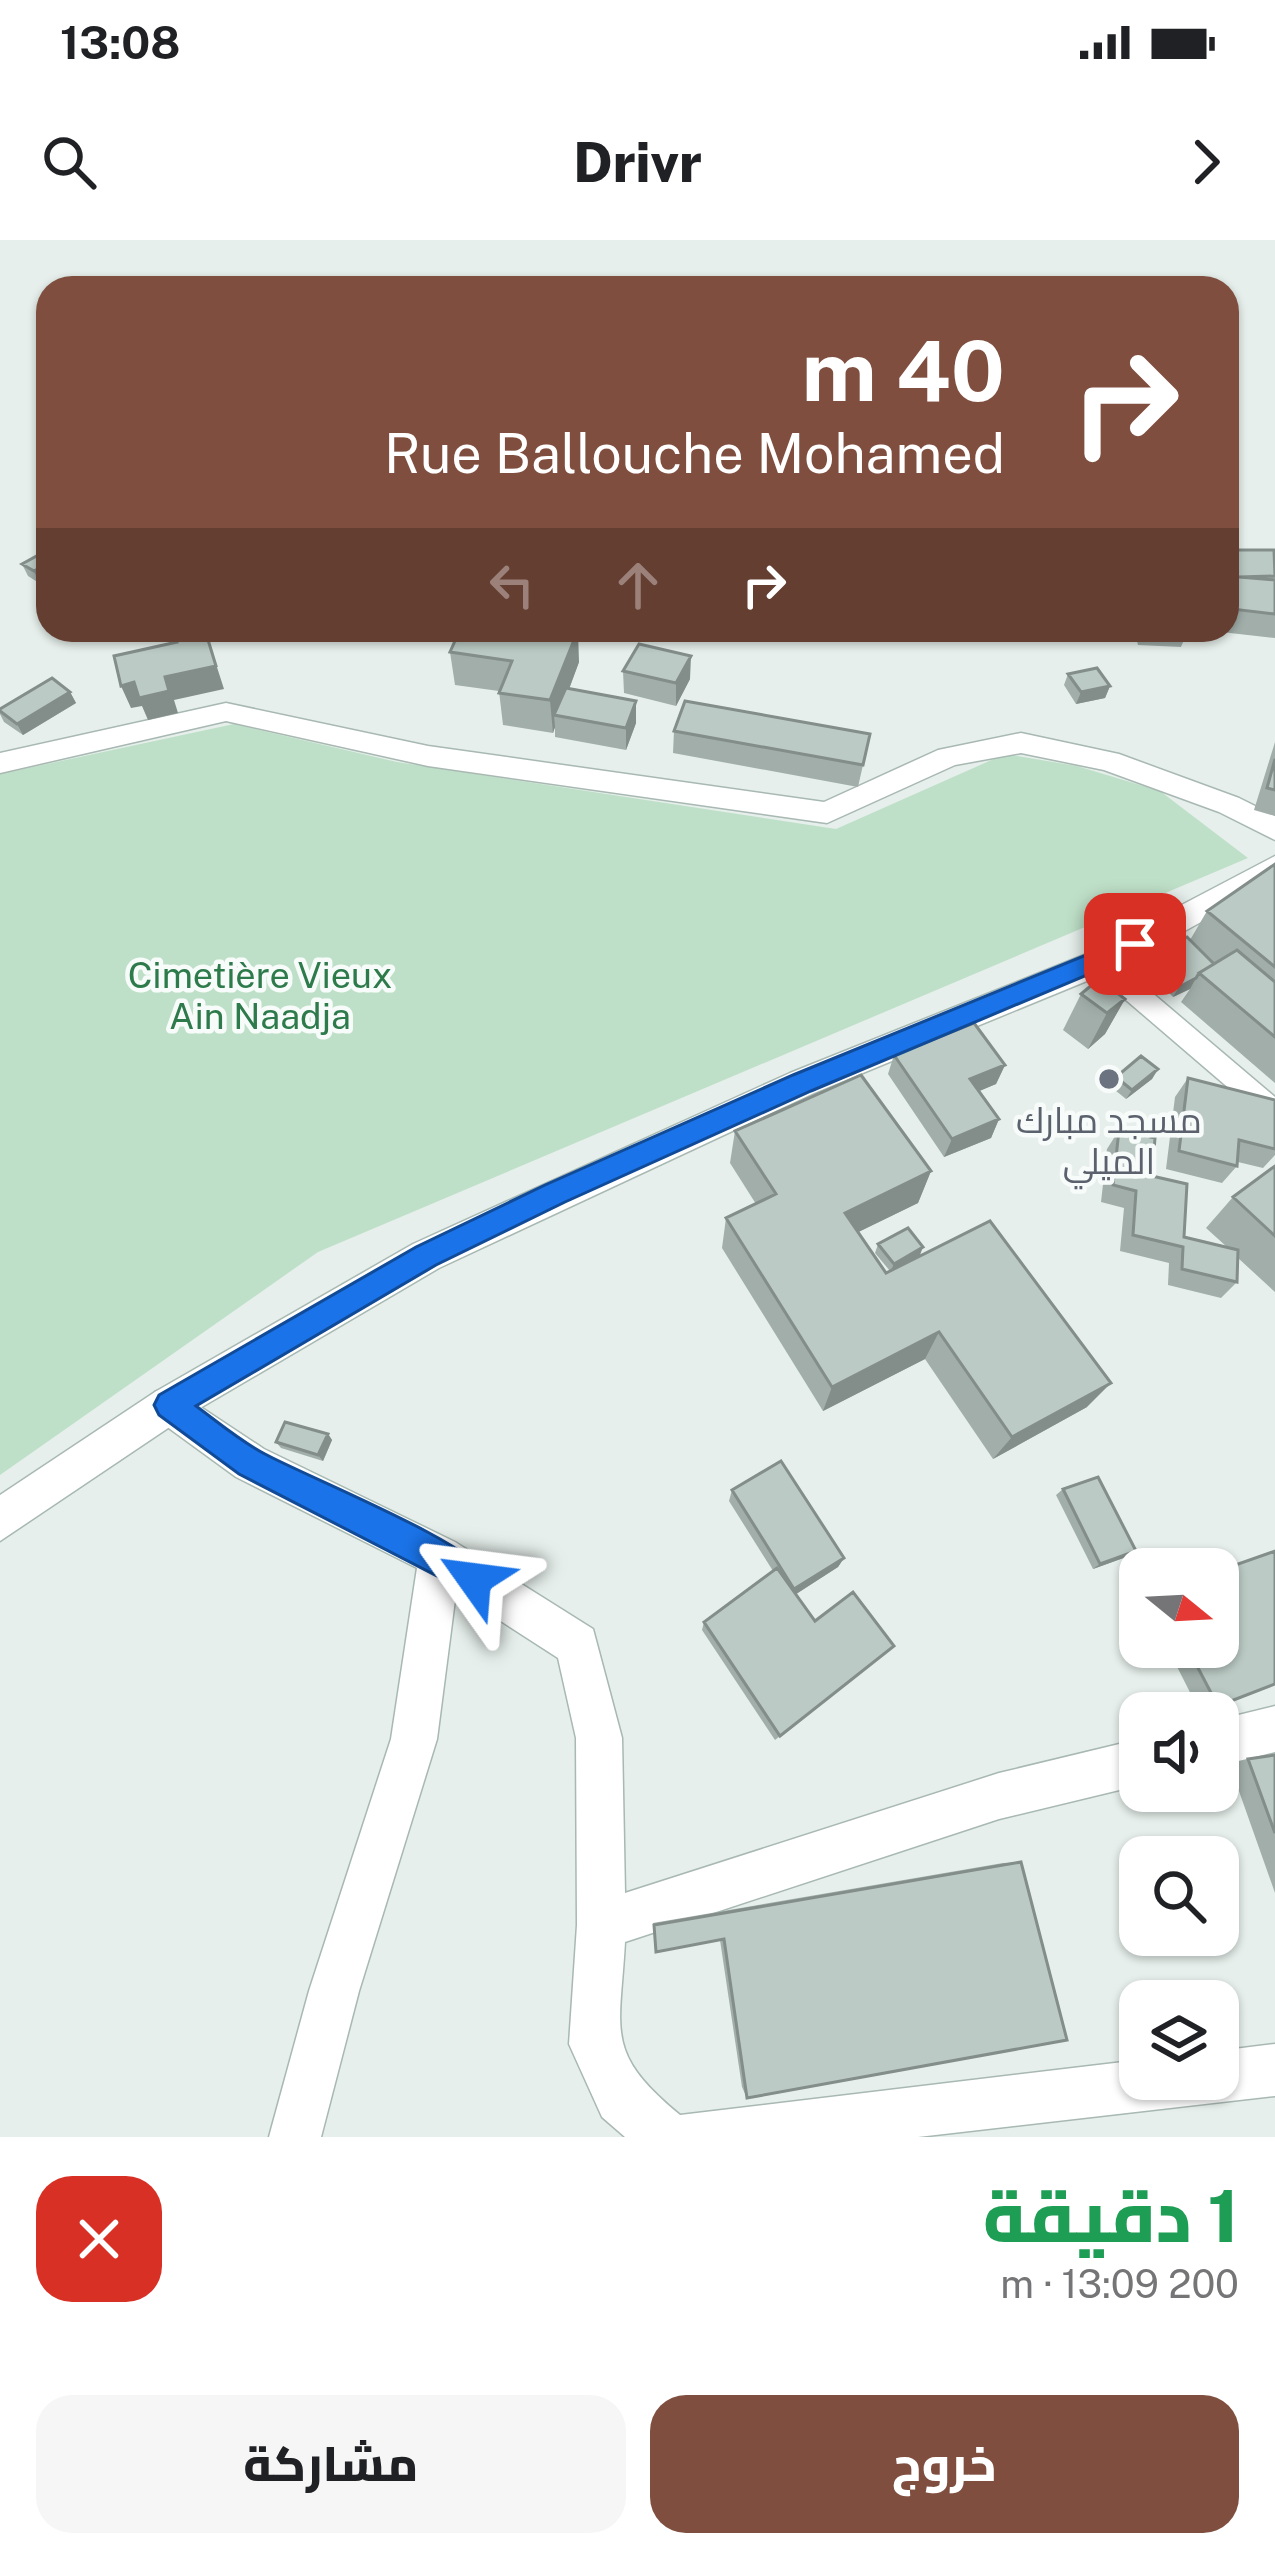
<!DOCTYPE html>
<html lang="ar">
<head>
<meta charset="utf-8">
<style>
  body { margin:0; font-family:"Public Sans",Cairo,sans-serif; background:#f6f6f6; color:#202124; direction:rtl; height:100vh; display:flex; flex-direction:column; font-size:45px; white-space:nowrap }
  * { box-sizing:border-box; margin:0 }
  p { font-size:39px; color:#757577 }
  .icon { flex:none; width:66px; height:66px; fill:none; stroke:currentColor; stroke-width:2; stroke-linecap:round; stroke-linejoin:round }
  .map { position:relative; height:1897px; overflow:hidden; direction:ltr }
  .details { display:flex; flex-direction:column; background:#fff; flex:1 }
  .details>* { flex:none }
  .guide { position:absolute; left:36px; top:36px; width:1203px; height:366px; border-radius:36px; box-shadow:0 3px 9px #0004; direction:rtl; background:#7f4e3f; color:#fff; overflow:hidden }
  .needle { width:78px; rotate:108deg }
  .controls { position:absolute; left:1119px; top:1308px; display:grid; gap:24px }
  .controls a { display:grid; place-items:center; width:120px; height:120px; border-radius:24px; background:#fff; box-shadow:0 3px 9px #0004; font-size:60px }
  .pin { position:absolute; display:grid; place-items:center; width:102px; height:102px; color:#fff; margin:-51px; border-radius:24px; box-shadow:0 6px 18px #0006 }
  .me { position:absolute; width:132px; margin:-66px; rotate:301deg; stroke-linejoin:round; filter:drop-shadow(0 0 9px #0008) }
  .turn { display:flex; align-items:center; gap:42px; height:252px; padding:0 36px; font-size:54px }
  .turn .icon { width:156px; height:156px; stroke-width:2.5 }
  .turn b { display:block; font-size:84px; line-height:102px }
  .lanes { display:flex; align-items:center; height:114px; padding:0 36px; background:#0003; justify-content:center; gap:60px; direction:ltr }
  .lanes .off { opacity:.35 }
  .round { display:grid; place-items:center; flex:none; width:126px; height:126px; border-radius:36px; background:#f6f6f6 }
  .overview { display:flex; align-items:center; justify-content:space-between; height:204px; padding:0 36px }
  h1 { font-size:72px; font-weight:800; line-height:90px; color:#1e9e55 }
  .action { display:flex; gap:24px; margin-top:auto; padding:24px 36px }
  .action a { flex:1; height:138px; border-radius:36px; background:#7f4e3f; color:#fff; font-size:48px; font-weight:800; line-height:138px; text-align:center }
  .action a+a { background:#f6f6f6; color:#202124 }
  .status { display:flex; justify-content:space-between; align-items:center; height:84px; padding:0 60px; background:#fff; direction:ltr }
  .status svg { height:33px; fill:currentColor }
  header { display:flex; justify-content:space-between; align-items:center; height:156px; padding:0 36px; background:#fff; font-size:54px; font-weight:800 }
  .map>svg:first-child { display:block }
</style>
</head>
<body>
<div class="status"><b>13:08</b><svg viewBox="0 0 49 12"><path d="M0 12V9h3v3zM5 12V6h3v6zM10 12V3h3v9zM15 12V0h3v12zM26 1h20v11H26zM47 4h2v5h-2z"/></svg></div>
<header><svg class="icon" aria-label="forward" viewBox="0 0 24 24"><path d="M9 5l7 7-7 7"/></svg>Drivr<svg class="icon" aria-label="search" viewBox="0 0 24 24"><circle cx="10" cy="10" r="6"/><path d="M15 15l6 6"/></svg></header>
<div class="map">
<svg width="1275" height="1897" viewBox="0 0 1275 1897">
  <rect width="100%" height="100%" fill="#e6efeb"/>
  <!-- green -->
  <path fill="#bfe0c8" d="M234,484L397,522L836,589L1005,514L1077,526L1160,551L1248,618L318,1012L0,1235V534Z"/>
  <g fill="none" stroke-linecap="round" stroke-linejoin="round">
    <defs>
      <path id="service" d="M1105,711L1113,713L1137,740L1275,857V883L1266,880L1119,754L1093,720Z"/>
      <path id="minor" d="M226,463L428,506L824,562L938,510L1021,493L1119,514L1239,558L1275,576V600L1219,572L1104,530L1021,513L955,525L827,583L428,526L226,481L0,533V513Z
        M169,1146L264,1209L455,1302L593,1389L622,1498L625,1653L999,1533L1140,1499V1545L999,1579L625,1702C620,1793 604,1812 680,1875L1140,1820V1839H1218V1811L1275,1804V1856L918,1897H625L602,1877L569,1804L577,1685L576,1498L558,1418L456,1352L437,1499L359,1751L321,1897H269L309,1751L391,1499L417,1328L236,1237L155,1178L149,1165L155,1152Z
        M1275,1466V1512L1218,1526V1480Z"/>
      <path id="tertiary" d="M1275,616V641L1116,729L814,853L439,1028L183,1178L0,1301V1255L155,1152L413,1004L790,833L1094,711Z"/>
    </defs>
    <!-- service casing -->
    <use href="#service" stroke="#a8b8b2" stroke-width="3"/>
    <!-- minor casing -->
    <use href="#minor" stroke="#a8b8b2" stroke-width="3"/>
    <!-- tertiary casing -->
    <use href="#tertiary" stroke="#a8b8b2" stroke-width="3"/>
    <!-- service -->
    <use href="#service" fill="#fff" fill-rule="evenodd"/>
    <!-- minor -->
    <use href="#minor" fill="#fff" fill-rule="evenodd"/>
    <!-- tertiary -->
    <use href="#tertiary" fill="#fff" fill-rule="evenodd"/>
  </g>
  <!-- wall -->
  <path fill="#a1aea9" d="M1227,310L1275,313V398L1221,392V390H1227Z
    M48,314L39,343L28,336L22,324Z
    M1134,390H1185L1186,395L1181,407L1138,405Z
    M450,412L579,422L569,449L636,461V483L626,510L555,497V487L553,493L503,485L499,451L455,445Z
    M623,431L690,439L676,466L624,453Z
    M1068,434L1110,446L1105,458L1076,464L1064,445Z
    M70,452L76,463L23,495L4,482L0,474V469Z
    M674,491L870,494L858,547L673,513Z
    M1275,502V576L1254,570Z
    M1275,624V843L1181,762L1190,749L1173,757L1143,726L1149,716L1190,700L1207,671Z
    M1081,754L1125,759L1105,794L1088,809L1063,790Z
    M894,815L1005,825L996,844L979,851L999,879L991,898L944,917L888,834Z
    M1158,829L1152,839L1126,859L1110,846L1116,837Z
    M1188,838L1275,860V915L1263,928L1238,922L1237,926L1222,943L1166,929L1175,857Z
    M1119,890L1152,936L1184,997L1227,1007L1206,988L1233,957L1275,926V1052L1238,1018L1237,1042L1221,1058L1168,1045L1169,1023L1120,1011L1124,968L1101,962L1107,909Z
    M735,891L931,931L918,963L858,992L886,1033L890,1031L875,1013L878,1004L920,1015L905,1023L1087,1167L993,1219L925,1119L823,1171L722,1008L726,978L756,964L730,923Z
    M328,1194L332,1200L323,1221L281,1208L276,1202Z
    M1063,1249L1129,1316L1093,1329L1056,1255Z
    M732,1250L844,1318L838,1327L796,1354L815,1381L894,1406L775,1500L702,1390L704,1382L773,1331L729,1261Z
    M1167,1407H1218V1466L1200,1472Z
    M1275,1515V1653L1229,1523Z
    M1021,1622L747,1858L742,1847L720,1700L656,1712L653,1683L1003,1623Z"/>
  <!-- shaded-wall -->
  <path fill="#838d89" d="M48,323V338L39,343L34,331Z
    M205,390L224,449L174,460L178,473L148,480L142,466L131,468L121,446L165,437Z
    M578,390L579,422L559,476L554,475L555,487L553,493L550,460Z
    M691,416L690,439L676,466V443Z
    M1110,446L1105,458L1076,464L1081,452Z
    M70,452L76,463L23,495L17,484Z
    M636,461V483L626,510V488Z
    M1196,738L1190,749L1173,757L1179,747Z
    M1125,759L1105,794L1088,809L1107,773Z
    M1005,825L996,844L963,858L970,839Z
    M1158,829L1152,839L1126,859L1132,850Z
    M999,879L991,898L944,917L952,899Z
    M931,931L918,963L836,1003L845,973Z
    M923,1007L920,1015L890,1032L894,1024Z
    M939,1092L925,1119L823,1171L832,1147Z
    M1111,1143L1087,1167L993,1219L1012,1197Z
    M328,1194L332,1200L323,1221L318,1215Z
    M1136,1311L1129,1316L1093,1329L1100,1324Z
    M844,1318L838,1327L790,1358L794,1349Z"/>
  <!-- building -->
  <path fill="#bbcac4" stroke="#838d89" stroke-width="3" d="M1227,310H1274L1275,336L1239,337L1275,340V374L1232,369L1227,349Z
    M44,312L48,314V323L34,331L22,324Z
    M174,390H205L216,426L165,437L169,451L139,458L134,442L121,446L114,416L177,402Z
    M460,390H578L550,460L499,453L512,421L450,412Z
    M1141,390H1185L1186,395L1142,393Z
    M639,404L691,416L676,443L623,431Z
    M1097,428L1110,446L1081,452L1068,434Z
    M52,438L70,452L17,484L0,471V469Z
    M566,448L636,461L626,488L554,475Z
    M685,461L870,494L863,525L674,491Z
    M1275,519V550L1267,548Z
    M1275,624V727L1207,671Z
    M1187,697L1214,724L1199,733L1196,738L1179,747L1149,716Z
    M1237,710L1275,742V797L1199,733Z
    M1099,739L1125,759L1107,773L1081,754Z
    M974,783L1005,825L970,839L999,879L952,899L894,815Z
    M1141,816L1158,829L1132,850L1116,837Z
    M861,835L931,931L845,973L886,1033L990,981L1111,1143L1012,1197L939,1092L832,1147L726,978L776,954L735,891Z
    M1188,838L1275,860V909L1239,900L1237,926L1179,911Z
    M1119,890L1155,898L1152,936L1187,944L1184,997L1238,1010L1237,1042L1182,1029L1183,1007L1133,995L1136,951L1113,945Z
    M1275,926V996L1233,957Z
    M908,988L923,1007L894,1024L878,1004Z
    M285,1182L328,1194L318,1215L276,1202Z
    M781,1221L844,1318L794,1349L732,1250Z
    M1098,1237L1136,1311L1100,1324L1063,1249Z
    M1275,1311V1444L1218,1466L1187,1407H1218V1331Z
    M777,1328L815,1381L853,1352L894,1406L780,1496L704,1382Z
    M1275,1515V1593L1248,1519Z
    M1021,1622L1067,1800L747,1858L724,1699L656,1712L654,1685Z"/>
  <!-- route -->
  <path fill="#1a73e8" stroke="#114b97" stroke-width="3" d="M1135,695L1144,698V711L811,851L565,962L436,1025L196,1166C218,1182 240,1201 265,1214C307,1237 476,1304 491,1339L486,1350L474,1355L239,1234L159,1175L154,1165L159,1155L416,1007L545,945L793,835Z"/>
  <!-- markers -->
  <circle fill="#6b7280" stroke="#f7fbf9" stroke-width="4.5" cx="1109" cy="839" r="12"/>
  <g text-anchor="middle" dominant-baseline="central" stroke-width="9" stroke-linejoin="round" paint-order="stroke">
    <!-- park labels -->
    <g font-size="36" fill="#2d7a4b" stroke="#f7fbf9">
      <text x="260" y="735">Cimetière Vieux<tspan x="260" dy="41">Ain Naadja</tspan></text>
    </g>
    <!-- worship labels -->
    <g font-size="36" fill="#5b616d" stroke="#f7fbf9">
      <text x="1109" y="880">مسجد مبارك<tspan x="1109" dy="41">الميلي</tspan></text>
    </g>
  </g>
</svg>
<div class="controls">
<a><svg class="needle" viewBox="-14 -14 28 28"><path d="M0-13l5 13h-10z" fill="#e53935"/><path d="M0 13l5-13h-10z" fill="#757577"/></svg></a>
<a><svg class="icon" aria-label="sound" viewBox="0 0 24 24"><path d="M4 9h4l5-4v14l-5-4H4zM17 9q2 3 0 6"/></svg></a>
<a><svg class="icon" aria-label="search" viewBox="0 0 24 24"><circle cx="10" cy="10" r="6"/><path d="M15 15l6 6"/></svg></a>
<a><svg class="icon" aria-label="layers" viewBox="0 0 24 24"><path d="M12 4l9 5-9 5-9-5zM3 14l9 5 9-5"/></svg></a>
</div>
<div class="pin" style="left:1135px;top:704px;background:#d93025"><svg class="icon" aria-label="arrive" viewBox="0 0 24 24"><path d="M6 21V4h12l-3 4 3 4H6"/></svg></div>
<svg class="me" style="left:474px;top:1339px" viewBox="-20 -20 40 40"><path d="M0-17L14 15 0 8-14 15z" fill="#1a73e8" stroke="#fff" stroke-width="4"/></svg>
<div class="guide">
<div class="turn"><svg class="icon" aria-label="right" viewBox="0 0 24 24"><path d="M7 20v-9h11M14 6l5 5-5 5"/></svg><div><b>40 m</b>Rue Ballouche Mohamed</div></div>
<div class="lanes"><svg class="icon off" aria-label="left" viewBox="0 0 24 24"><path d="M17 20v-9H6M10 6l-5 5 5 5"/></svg><svg class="icon off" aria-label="ahead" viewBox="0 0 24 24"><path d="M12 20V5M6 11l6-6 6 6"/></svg><svg class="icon" aria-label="right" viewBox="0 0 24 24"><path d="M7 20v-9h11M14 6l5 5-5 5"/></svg></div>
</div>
</div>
<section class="details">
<div class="overview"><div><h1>1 دقيقة</h1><p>200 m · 13:09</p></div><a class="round" style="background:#d93025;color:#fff"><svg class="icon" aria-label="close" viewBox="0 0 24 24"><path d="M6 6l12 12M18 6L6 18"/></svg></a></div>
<div class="action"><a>خروج</a><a>مشاركة</a></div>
</section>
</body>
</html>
